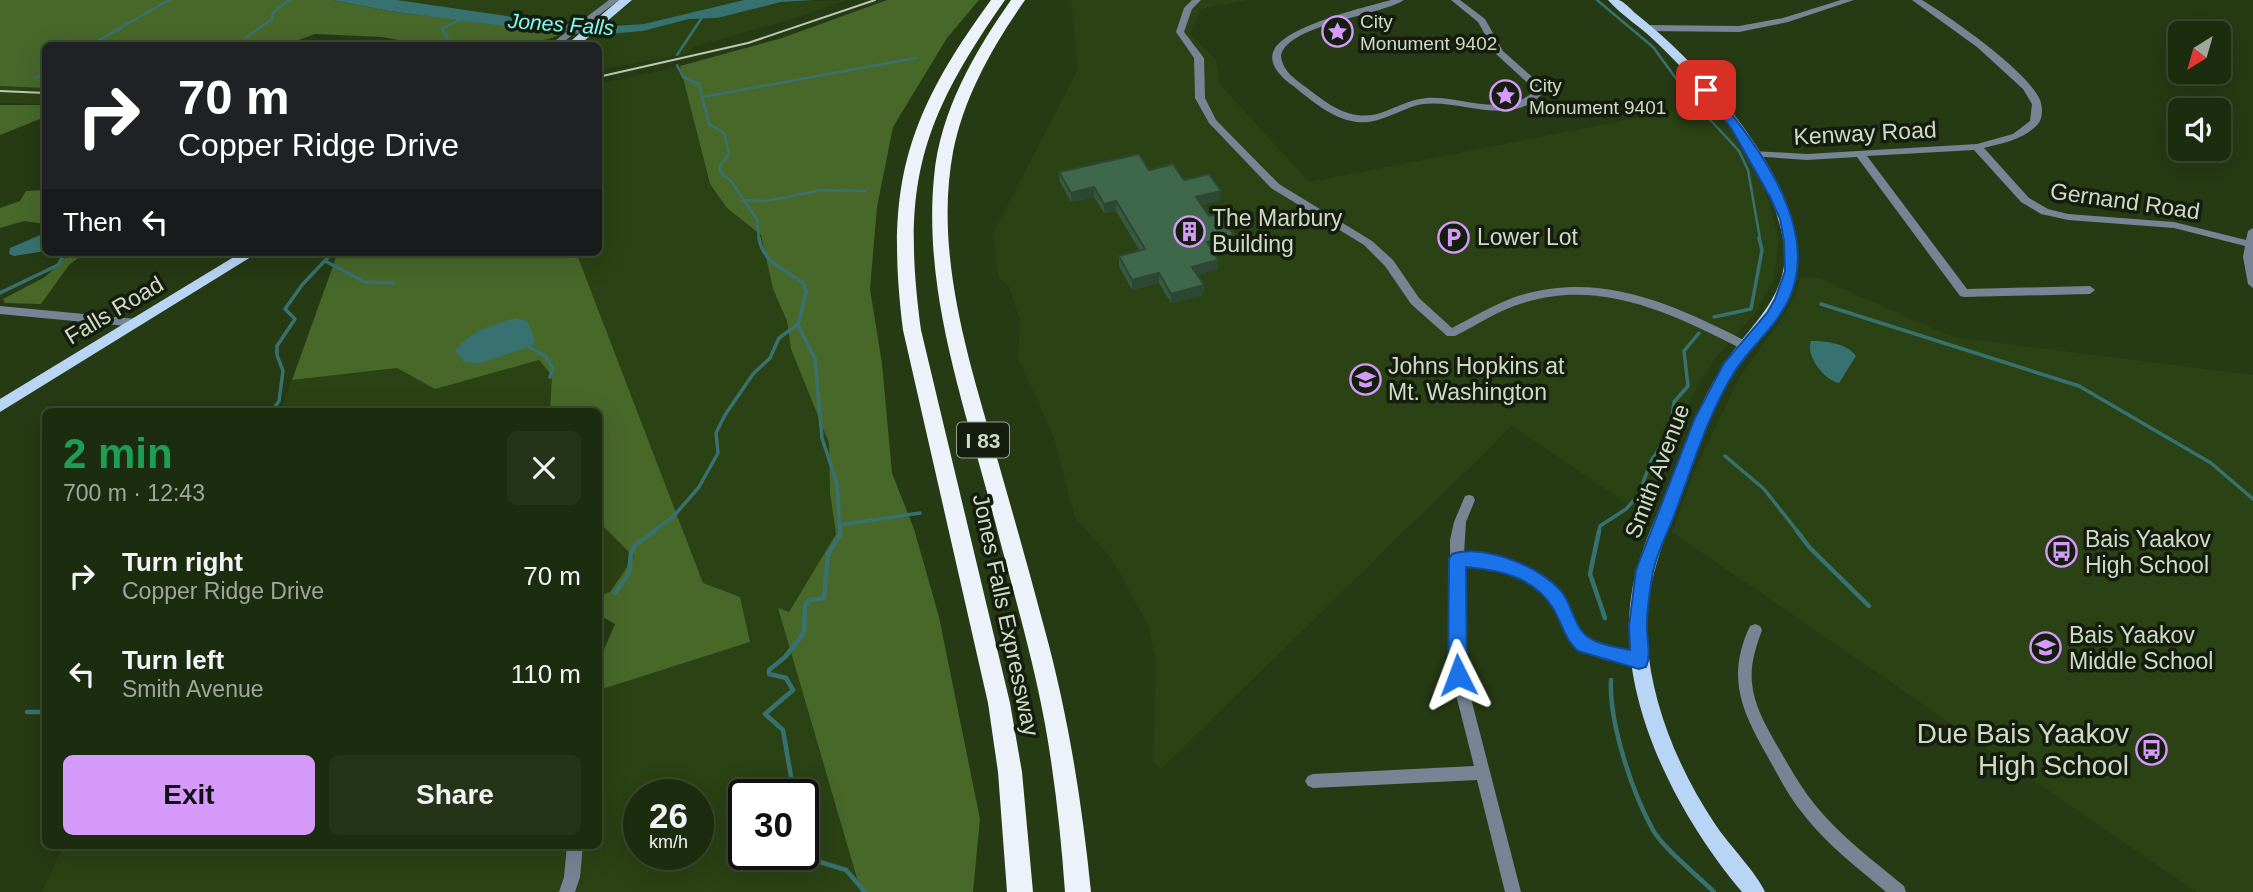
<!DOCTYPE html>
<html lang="en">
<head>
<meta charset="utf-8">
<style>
  body { margin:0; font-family:Arial,sans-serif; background:#253418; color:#f1f3f6; height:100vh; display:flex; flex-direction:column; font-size:26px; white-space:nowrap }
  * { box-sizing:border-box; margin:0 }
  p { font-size:23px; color:#a0a79e }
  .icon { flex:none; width:38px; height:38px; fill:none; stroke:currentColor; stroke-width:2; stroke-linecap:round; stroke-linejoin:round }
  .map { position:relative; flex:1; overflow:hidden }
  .side { position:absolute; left:42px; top:408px; width:560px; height:441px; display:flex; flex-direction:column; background:#1c2c0f; border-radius:10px; box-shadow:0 7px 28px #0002,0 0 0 2px #3a482f }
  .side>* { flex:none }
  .top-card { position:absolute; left:42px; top:42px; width:560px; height:214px; border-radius:10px; box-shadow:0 7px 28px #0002,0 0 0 2px #3a482f; background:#202124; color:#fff; overflow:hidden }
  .needle { width:46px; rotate:217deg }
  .fabs { position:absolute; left:2168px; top:21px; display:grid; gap:14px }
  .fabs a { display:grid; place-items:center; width:63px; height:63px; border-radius:10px; background:#1c2c0f; box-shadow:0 7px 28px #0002,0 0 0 2px #3a482f; font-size:35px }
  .speed { position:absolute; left:623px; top:779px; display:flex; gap:14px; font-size:35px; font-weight:700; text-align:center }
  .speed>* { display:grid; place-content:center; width:91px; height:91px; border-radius:50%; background:#1c2c0f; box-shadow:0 7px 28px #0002,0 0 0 2px #3a482f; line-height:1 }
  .speed small { font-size:18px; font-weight:400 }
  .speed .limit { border:4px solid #111; border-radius:10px; background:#fff; color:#111 }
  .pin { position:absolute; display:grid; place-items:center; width:60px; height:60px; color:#fff; margin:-30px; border-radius:14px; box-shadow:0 4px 10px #0006 }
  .me { position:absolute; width:77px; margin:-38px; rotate:357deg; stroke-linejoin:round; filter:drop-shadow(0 0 5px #0008) }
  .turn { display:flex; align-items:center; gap:24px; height:147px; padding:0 21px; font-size:32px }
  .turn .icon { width:91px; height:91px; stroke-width:2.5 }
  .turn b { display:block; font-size:49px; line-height:60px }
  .then { display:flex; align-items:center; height:66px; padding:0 21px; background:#0003; gap:14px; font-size:26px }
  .round { display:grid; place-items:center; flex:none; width:74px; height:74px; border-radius:10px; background:#253418 }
  .summary { display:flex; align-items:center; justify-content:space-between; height:119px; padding:0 21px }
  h1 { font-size:42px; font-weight:600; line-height:52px; color:#1e9e55 }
  .primary-button { display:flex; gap:14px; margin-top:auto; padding:14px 21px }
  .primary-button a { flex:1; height:80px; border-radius:10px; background:#d69bfa; color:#111; font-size:28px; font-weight:600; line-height:80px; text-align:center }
  .primary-button a+a { background:#253418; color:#f1f3f6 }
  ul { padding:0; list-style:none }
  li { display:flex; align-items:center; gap:21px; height:98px; padding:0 21px }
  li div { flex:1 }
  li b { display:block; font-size:26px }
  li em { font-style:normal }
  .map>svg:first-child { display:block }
</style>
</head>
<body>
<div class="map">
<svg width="2253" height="892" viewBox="0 0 2253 892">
  <rect width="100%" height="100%" fill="#263a14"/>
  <!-- built -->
  <path fill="#2b4214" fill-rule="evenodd" d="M397,0H612L578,24L451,10Z
    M633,0H744L644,24L603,25Z
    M847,0L795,18L693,47L689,53L599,70L598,46H576L589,35L643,31L689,19L717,18L781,2Z
    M1071,0H1247L1201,9L1190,34L1216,60L1220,80L1218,82L1309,182L1709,104L1732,132L1750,161L1768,198L1779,242L1773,281L1755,313L1711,364L1693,395L1645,516L1512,426L1161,769L1153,761L1156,661L1148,625L1112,559L1075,518L1053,435L1018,358L1020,320L1009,287L998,277L993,234L1078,69Z
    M680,66L710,184L727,208L761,235L773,289L787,321L791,349L829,443L830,493L836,534L789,612L778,609L861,892H42L64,845H598L599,690L750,642L740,597L703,584L576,252H598L599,84ZM639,794H698V854H639ZM744,794H803V854H744Z
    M0,86L45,88V104L0,103Z
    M1816,277L1953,337L2253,375V892H2196L1672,532L1695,469L1740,376L1781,320L1796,293L1800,278Z
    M539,360L552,376L550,411H280L292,380L397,368L436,388Z
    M598,522L635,557L610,592L599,596Z"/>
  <!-- green -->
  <path fill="#48682a" d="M0,0H333L389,11L562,33C535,51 490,31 474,46L426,45L382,37L315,34L282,46H46L45,88L0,86Z
    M887,0H979L947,38L893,127L877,207L870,289L882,364L892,473L914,529L939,617L980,819L973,892H861L778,608L789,612L836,534L830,493L829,443L791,349L787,321L773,289L761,235L727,208L710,184L680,66L782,38Z
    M0,105H45V117L0,135Z
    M45,190V224L24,221L0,228V208L20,201L26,191Z
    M72,252H86L69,265L41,304L5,303L3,299L45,277Z
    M338,252H576L703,583L740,597L750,642L599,690V661L615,624L599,615V596L610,592L634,557L599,522L598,411H550L552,376L539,360L435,389L397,368L292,380Z"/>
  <!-- water -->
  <path fill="#387270" d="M333,0H397L562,24L612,26L644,24L744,0H815L781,2L717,18L689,19L643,31L598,35L549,32L389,11Z
    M45,233V251L14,256L9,254L10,248Z
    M515,318L527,321L535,340L532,346L480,363L464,362L455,351C473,329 488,327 515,318Z
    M1811,341C1825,341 1847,343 1856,356L1839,383C1824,380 1805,355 1811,341Z"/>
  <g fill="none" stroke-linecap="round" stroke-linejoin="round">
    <!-- stream-far2 -->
    <path stroke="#387270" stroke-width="2.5" d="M1597,0L1653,47L1691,99L1739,151L1748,170L1760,239
      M247,37L272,19L273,13L289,0
      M89,46L169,0
      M449,46L448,38L442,29L463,18
      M677,55L703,16
      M677,65L683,77L699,84L709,124L724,133L729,154L720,166V172L732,182L757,220L759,239
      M35,79L46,72
      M703,97L916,58
      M743,200L767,201L822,190L865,191"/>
    <!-- stream-far1 -->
    <path stroke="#387270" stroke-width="3.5" d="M759,238C763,264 786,269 804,284L806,292L798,325L815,359L822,438L837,484L840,532
      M325,261L365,282L393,283
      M0,293L58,265L66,252
      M1821,304L2079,386L2211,463L2253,499
      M1714,317L1751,309L1762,250L1759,238
      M528,346L546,357L553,369L550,377
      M272,411L279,401L283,371L277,355V346L295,319L285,309L302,285L333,252
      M1725,456L1764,489L1798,532
      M839,525L920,513
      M652,532L672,518L699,487L718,453L716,433L725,415L753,374L770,358L779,338L797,325
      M1599,532L1600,526L1626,509L1638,496L1651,461L1670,432L1674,402L1688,386L1684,351L1699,333"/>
    <!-- stream -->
    <path stroke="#387270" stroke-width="4.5" d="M1599,531L1590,574L1605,618
      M1797,531L1810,548L1869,606
      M615,593L629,573L631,553L635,545L655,531
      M1611,680C1609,723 1632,792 1653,830C1663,848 1698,876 1714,892
      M27,712H46
      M794,794L783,730L765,714L793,690L786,678L769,674V670L785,657L804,633L805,605L810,600L824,598L828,554L840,535V531
      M803,819L814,837L817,861L846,870L865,892"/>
    <!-- minor -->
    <path fill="#768494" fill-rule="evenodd" d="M609,0H619L558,46H548Z
      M1192,0H1201L1192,9L1184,32L1204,58L1205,98L1216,120L1279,184L1372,241L1393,260L1419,298L1452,328C1473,317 1493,305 1515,297C1601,269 1674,305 1750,343L1752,346L1750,349H1742C1673,314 1601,278 1523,303C1499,310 1477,325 1455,336H1447L1411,304L1385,266L1364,245L1271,188L1209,123L1195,98L1194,58L1176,32L1184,8Z
      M1391,0H1404C1379,16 1290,24 1281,55C1282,71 1295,79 1307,88C1331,107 1355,124 1386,111C1399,106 1412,99 1427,98C1462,96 1501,118 1532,93L1531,86L1496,54L1478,22L1451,0H1460L1485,19L1503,51L1539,83L1542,94C1509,128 1463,99 1423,104C1400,108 1381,125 1356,122C1331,118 1311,100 1292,85C1282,78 1267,64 1274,50C1286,26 1365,7 1391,0Z
      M1841,0H1854L1788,22L1739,32L1648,31L1644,28L1648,25L1739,26L1783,18Z
      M1912,0H1922C1950,17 2028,71 2040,100C2043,108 2043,119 2037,125C2023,140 2002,143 1984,148L2029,198L2048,209L2068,214L2174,222L2246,240L2248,231L2253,228V288L2248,284L2243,257L2245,246L2174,228L2068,220L2041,214L2021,202L1974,150L1867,156L1967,289L2090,286L2095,290L2090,294L1964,297L1960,296L1857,157L1807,160L1751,156L1749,154L1754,151L1807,154L1977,144L2013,134L2030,121L2032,104L2023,89L1977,47Z
      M0,306L137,319L143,323L137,327L0,314Z
      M1469,495L1473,496L1475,500L1466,522L1464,554C1502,557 1543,565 1564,601C1572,613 1575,628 1587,638C1603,651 1625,650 1644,657L1646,661L1644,665L1639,667C1619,662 1595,661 1578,647C1566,638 1563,623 1556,611C1537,576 1500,568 1464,565L1465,675L1521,892H1505L1477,780L1313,788L1308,786L1305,781L1308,776L1313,774L1474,766L1451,675L1450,540L1454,522L1465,496Z
      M1755,624L1760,626L1762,630C1756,647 1750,664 1752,683C1754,705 1765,724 1775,742C1788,764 1800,787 1816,806C1841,837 1874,861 1904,886L1906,892H1886C1858,868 1827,845 1804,815C1788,796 1777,773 1765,752C1740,707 1727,675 1750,626Z
      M567,845H583L580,877L575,892H559L564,877Z"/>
    <!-- major -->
    <path fill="#b8d5f6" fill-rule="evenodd" d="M619,0H632L578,46H565Z
      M1608,0C1612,0 1616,0 1619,0C1624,2 1631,9 1635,13C1660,33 1683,54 1704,78C1749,130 1824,226 1789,298C1775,326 1750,348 1733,375C1712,407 1700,445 1687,481C1667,533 1644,581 1647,638C1651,704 1679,770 1715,824C1728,844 1757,873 1765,892H1742C1678,816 1617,701 1631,598C1636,558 1655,520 1670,483C1685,444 1699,403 1722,367C1748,326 1794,294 1783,239C1769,163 1710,94 1656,42C1641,27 1622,16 1608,0Z
      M242,252H259L0,412V399Z"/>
    <!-- highway -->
    <path fill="#ebf2fa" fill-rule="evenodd" d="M991,0H1005C921,120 901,184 921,330L1010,703L1022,772L1033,892H1007L998,772L988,703L903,330C885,186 906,116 991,0Z
      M1011,0H1025C993,46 964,96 953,152C934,254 969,361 997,458C1013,514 1029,570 1044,627C1068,714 1082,802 1091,892H1065C1061,836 1055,780 1045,724C1032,653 1011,584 993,514C964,404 923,292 934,177C940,111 974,53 1011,0Z"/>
    <!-- tram -->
    <path stroke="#bdcab3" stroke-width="2" d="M598,77L748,43L875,0
      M0,91L46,93"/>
  </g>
  <!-- wall -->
  <path fill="#365940" d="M1149,170L1184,180L1220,200L1202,205L1209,216L1234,235L1233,244L1212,250L1218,260V269L1197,275L1204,285L1203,295L1171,303L1159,283L1132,290L1119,266V256L1140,251L1116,211L1104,213L1094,197L1071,202L1060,182L1059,172Z"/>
  <!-- shaded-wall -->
  <path fill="#2c4834" d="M1094,187V197L1071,202V193Z
    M1221,191L1220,200L1196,206V197Z
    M1116,201V211L1104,213V204Z
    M1234,235L1233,244L1206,251L1207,242Z
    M1218,260V269L1192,276V267Z
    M1159,273V283L1132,290V280Z
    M1204,285L1203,295L1171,303V294Z"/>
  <!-- building -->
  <path fill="#3f674a" stroke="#2c4834" stroke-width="2" d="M1139,154L1149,170L1173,164L1184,180L1209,174L1221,191L1196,197L1209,216L1220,214L1234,235L1207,242L1218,260L1192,267L1204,285L1171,294L1159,273L1132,280L1119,256L1145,249L1116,201L1104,204L1094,187L1071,193L1059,172Z"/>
  <!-- route -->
  <path fill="#1a73e8" stroke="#114b97" stroke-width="2" d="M1706,86L1710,88C1755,140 1822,228 1789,299C1776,327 1751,346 1735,371C1708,414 1693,465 1675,513C1668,532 1657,552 1653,572C1650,589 1647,608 1647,625C1646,638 1652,654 1646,667L1639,669L1578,651C1565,640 1562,623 1553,608C1534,577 1500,570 1466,567L1467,675L1464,681L1458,683L1451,681L1448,675L1449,559L1452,554C1484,543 1545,568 1564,595C1572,608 1576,629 1588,637C1599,645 1617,647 1630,650L1629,626L1636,570L1695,418L1724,363L1767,313L1775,299L1785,271L1784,241L1780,219L1770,197L1731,128L1700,90Z"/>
  <!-- icons -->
  <defs>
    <symbol id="sight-ring" viewBox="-11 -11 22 22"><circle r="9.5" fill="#151e0e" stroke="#d69bfa" stroke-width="1.5"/><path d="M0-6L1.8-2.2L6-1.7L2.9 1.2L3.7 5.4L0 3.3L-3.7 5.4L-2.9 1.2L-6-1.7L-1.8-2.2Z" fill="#d69bfa"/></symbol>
    <symbol id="building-ring" viewBox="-11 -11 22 22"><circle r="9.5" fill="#151e0e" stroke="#d69bfa" stroke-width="1.5"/><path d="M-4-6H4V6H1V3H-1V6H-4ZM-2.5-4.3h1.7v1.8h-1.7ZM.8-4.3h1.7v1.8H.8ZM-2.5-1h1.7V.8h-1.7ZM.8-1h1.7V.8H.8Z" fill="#d69bfa"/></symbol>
    <symbol id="parking-ring" viewBox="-11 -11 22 22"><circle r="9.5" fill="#151e0e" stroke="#d69bfa" stroke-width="1.5"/><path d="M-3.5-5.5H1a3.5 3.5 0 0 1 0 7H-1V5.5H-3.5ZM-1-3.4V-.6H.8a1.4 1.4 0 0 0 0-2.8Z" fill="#d69bfa"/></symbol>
    <symbol id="university-ring" viewBox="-11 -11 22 22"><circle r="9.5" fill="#151e0e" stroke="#d69bfa" stroke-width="1.5"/><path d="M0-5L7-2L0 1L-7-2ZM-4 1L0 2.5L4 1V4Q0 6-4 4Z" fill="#d69bfa"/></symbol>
    <symbol id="bus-ring" viewBox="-11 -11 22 22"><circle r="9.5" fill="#151e0e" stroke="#d69bfa" stroke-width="1.5"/><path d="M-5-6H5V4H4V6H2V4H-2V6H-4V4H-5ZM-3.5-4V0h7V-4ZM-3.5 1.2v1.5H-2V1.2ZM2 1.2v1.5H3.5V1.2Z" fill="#d69bfa"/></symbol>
    <symbol id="school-ring" viewBox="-11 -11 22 22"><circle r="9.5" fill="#151e0e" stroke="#d69bfa" stroke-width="1.5"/><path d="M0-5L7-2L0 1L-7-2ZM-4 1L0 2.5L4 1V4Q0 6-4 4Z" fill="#d69bfa"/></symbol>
  </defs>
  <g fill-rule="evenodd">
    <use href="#sight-ring" x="1320" y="14" width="35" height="35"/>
    <use href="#sight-ring" x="1488" y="78" width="35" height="35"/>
    <use href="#building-ring" x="1172" y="214" width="35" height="35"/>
    <use href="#parking-ring" x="1436" y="220" width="35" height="35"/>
    <use href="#university-ring" x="1348" y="362" width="35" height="35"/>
    <use href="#bus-ring" x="2044" y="534" width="35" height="35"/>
    <use href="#school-ring" x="2028" y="630" width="35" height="35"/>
    <use href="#bus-ring" x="2134" y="732" width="35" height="35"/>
  </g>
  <g text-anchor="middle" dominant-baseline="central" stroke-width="7" stroke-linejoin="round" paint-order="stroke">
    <!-- far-poi labels -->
    <g font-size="19" fill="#cfdbc6" stroke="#151e0e" text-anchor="start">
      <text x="1360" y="21">City<tspan x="1360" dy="22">Monument 9402</tspan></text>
      <text x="1529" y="85">City<tspan x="1529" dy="22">Monument 9401</tspan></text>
    </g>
    <!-- far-water labels -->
    <g font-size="21" font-style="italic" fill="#82fbf6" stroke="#151e0e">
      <text transform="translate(561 24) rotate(4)">Jones Falls</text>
    </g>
    <!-- shield labels -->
    <rect fill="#151e0e" stroke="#97a28f" stroke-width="2" x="957" y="422.5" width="52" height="35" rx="5"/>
    <g font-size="21" font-weight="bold" fill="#cfdbc6">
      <text x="983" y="440">I 83</text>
    </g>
    <!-- street labels -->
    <g font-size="23" fill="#cfdbc6" stroke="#151e0e">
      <text transform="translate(1865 133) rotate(-3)">Kenway Road</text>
      <text transform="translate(2125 201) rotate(8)">Gernand Road</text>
      <text transform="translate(114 310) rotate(-31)">Falls Road</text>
      <text transform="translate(1657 471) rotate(-69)">Smith Avenue</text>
      <text transform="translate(1006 615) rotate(78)">Jones Falls Expressway</text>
    </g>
    <!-- poi labels -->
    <g font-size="23" fill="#cfdbc6" stroke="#151e0e" text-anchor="start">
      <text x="1212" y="218">The Marbury<tspan x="1212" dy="26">Building</tspan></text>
      <text x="1477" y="237">Lower Lot</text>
      <text x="1388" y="366">Johns Hopkins at<tspan x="1388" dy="26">Mt. Washington</tspan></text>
      <text x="2085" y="539">Bais Yaakov<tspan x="2085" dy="26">High School</tspan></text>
      <text x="2069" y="635">Bais Yaakov<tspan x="2069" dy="26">Middle School</tspan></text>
    </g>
    <!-- near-poi labels -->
    <g font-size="28" fill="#cfdbc6" stroke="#151e0e" text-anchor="end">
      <text x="2129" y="733">Due Bais Yaakov<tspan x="2129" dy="32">High School</tspan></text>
    </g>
  </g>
</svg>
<div class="fabs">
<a><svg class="needle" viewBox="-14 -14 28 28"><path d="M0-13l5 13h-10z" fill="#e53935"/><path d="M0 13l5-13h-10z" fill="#a0a79e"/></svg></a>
<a><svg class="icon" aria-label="sound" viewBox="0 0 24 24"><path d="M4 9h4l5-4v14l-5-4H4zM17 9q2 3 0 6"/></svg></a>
</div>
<div class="speed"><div>26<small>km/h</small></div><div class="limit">30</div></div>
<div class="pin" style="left:1706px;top:90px;background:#d93025"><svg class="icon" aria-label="arrive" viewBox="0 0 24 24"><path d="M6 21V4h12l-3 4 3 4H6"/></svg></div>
<svg class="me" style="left:1458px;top:675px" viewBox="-20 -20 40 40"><path d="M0-17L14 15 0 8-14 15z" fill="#1a73e8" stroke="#fff" stroke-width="4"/></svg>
<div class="top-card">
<div class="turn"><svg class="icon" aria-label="right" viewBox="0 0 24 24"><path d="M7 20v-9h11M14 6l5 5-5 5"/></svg><div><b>70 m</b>Copper Ridge Drive</div></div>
<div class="then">Then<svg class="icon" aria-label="left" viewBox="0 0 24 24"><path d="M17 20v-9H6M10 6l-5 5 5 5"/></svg></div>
</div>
<section class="side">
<div class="summary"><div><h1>2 min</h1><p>700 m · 12:43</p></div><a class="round"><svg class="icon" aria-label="close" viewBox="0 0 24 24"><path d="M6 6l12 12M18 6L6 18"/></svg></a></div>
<ul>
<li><svg class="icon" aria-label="right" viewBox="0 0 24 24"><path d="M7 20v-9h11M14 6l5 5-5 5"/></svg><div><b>Turn right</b><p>Copper Ridge Drive</p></div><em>70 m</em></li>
<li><svg class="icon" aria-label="left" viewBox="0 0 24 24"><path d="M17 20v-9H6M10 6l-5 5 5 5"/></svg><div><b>Turn left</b><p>Smith Avenue</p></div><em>110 m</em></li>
</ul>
<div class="primary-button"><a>Exit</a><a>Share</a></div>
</section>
</div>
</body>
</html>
